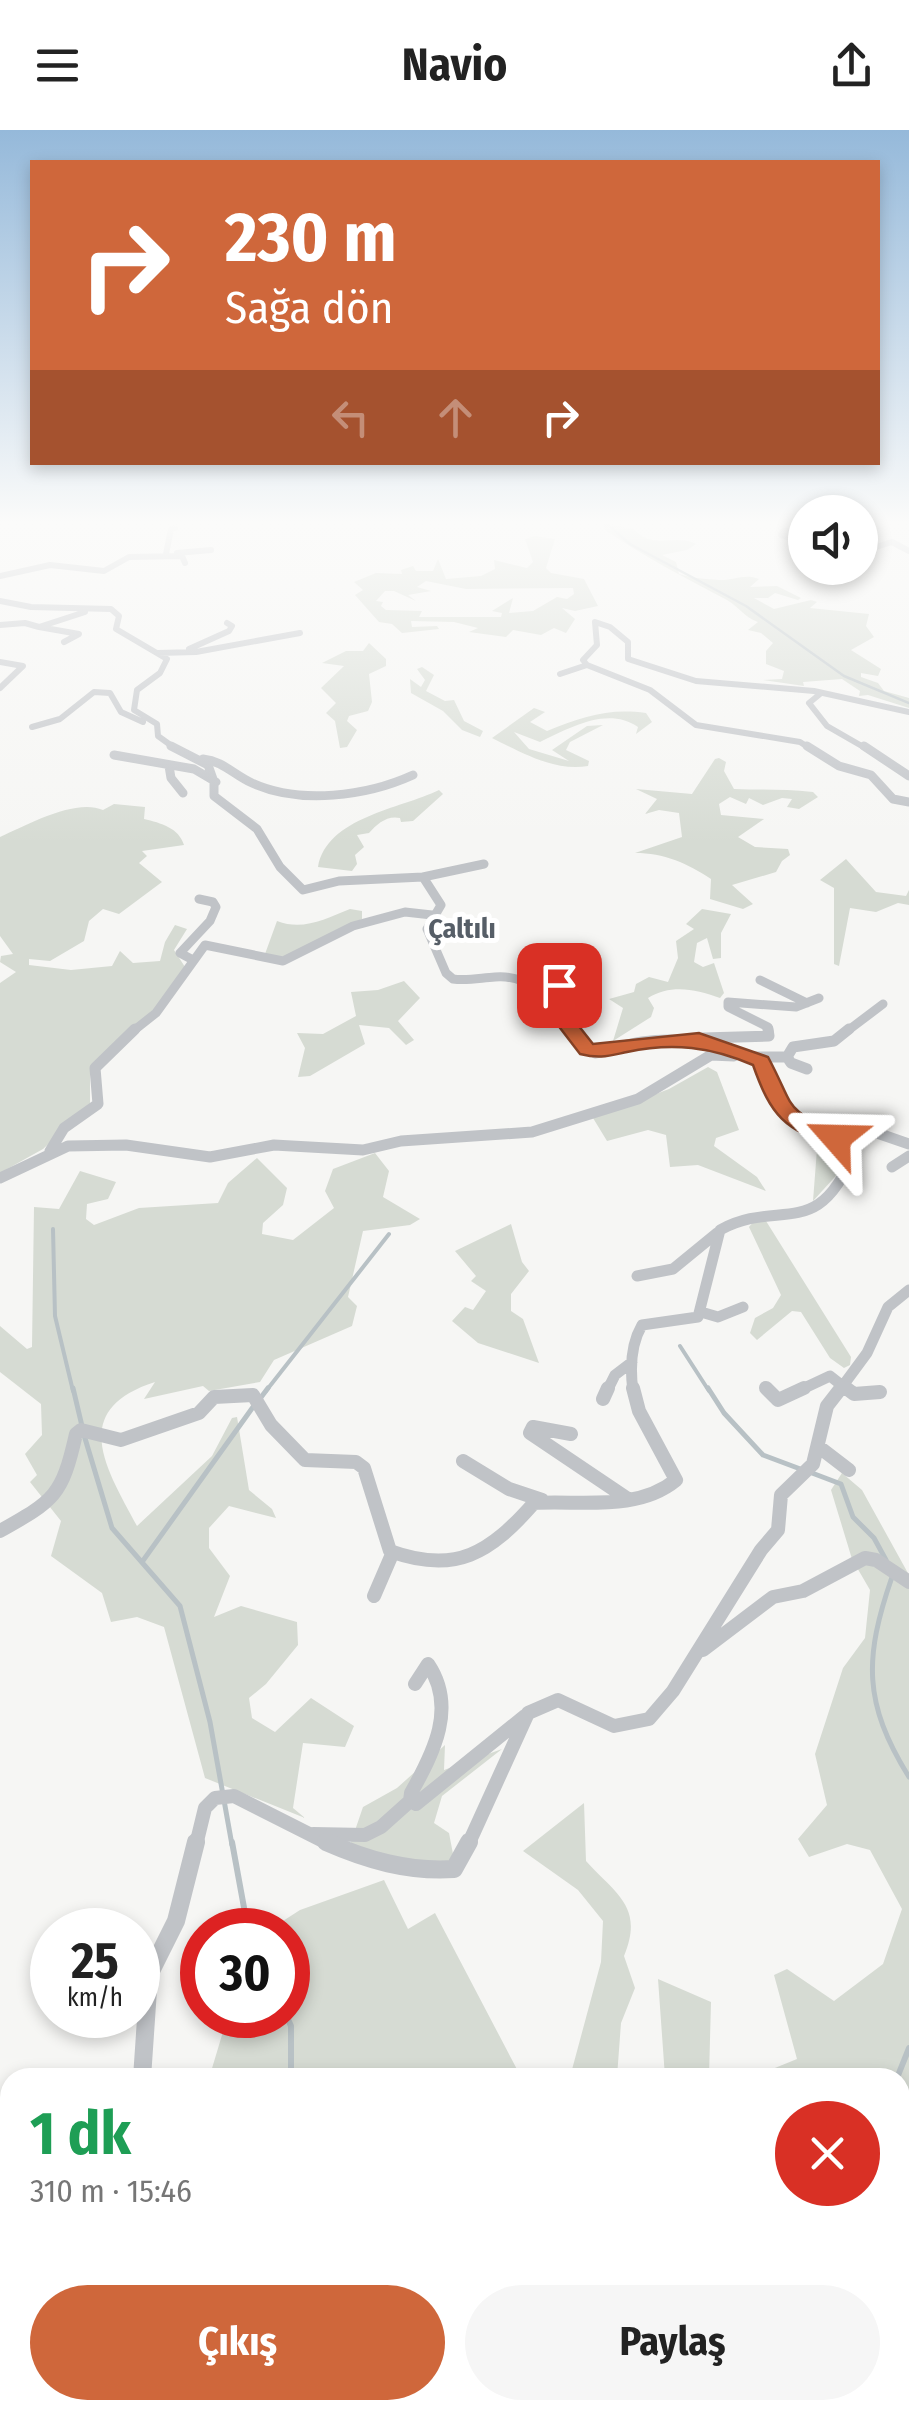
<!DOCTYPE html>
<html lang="tr">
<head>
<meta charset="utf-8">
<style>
  body { margin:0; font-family:"Fira Sans Condensed",sans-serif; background:#f6f6f6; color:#222; height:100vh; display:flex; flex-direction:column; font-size:38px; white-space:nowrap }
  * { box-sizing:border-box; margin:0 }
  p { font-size:32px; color:#767676 }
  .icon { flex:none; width:55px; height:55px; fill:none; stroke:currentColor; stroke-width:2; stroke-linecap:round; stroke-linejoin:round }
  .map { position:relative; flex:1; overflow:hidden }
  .panel { position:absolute; left:0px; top:1938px; width:910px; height:352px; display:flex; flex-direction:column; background:#fff; border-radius:30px 30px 0 0; box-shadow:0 5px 15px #0003 }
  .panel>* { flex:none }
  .top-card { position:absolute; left:30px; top:30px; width:850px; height:305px; border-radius:0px; box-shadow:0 5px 15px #0003; background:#cf673b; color:#fff; overflow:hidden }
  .controls { position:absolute; left:788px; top:365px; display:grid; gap:20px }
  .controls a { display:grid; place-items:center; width:90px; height:90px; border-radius:50%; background:#fff; box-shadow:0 5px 15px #0003; font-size:50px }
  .speed { position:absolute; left:30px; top:1778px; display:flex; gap:20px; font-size:50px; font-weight:700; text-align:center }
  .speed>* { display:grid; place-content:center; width:130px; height:130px; border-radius:50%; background:#fff; box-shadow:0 5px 15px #0003; line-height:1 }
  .speed small { font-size:25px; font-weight:400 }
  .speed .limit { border:15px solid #d22; background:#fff; color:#111 }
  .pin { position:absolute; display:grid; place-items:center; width:85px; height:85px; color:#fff; margin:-42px; border-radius:20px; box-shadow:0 5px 15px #0006 }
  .me { position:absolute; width:110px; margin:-55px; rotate:295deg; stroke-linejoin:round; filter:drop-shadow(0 0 8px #0008) }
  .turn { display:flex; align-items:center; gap:35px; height:210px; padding:0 30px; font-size:45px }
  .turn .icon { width:130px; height:130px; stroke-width:2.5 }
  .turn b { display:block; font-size:70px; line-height:85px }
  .lanes { display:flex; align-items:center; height:95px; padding:0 30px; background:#0003; justify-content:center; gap:50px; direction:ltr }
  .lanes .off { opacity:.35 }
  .round { display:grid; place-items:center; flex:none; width:105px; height:105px; border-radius:52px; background:#f6f6f6 }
  .headline { display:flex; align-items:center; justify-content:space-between; height:170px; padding:0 30px }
  h1 { font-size:60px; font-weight:700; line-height:75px; color:#1e9e55 }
  .cta { display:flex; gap:20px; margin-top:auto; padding:20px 30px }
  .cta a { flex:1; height:115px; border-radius:60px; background:#cf673b; color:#fff; font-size:40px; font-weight:700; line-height:115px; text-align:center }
  .cta a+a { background:#f6f6f6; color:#222 }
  header { display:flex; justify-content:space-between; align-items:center; height:130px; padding:0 30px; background:#fff; font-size:45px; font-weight:700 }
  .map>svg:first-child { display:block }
</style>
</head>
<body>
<header><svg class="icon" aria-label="menu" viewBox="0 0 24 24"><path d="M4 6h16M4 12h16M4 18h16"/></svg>Navio<svg class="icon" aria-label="share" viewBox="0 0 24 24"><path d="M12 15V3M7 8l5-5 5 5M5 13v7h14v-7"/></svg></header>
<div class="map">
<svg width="909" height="2288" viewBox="0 0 909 2288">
  <rect width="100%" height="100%" fill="#f6f6f4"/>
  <!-- green -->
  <path fill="#d6dbd3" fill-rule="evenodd" d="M604,394L634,399C652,421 675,403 696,414L687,420L662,425L676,432L679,444C691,448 706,449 719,450C733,451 744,443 759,449L750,457L777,456L801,468L798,470L775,463L768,468H754L774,479L811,470L817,472L810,478L869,484L866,496L874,507L851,520L881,539L878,546L861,543V547L878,553L884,561L909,568V578L868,565L859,566L860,561L842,549L803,552L804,556L763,550L782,549L784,541L766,534V521L773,513L761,503L748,500L758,492C744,487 739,477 727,470C685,448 645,427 605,400Z
    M535,406L555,409L546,438L551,443L584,449L598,476L575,481L562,478L575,489L566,503L554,498L541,505L513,500L506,507L469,502L478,498L454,492L411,491L412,497L437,496L439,499L402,503L392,494L379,492L355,465L363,460L354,452L376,443L402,444L401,440L413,436L416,441H433L438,429L446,449L481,446L495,439L494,430L527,438L533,432L525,409ZM426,451L466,459L573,458L574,464L567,469L557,467L533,481L509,483L513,468L492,481L502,483L501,487H419L422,481L386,480L381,476L383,472L376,471L385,461H394L416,471L408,465L431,461L417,457Z
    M369,513L386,529V536L369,544L372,572L368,581L349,586L347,591L357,600L347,617L340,618L335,591L326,583L336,573L321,558L344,536L322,533L346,521H363Z
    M422,537L434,545L426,561L445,571L454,570L464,591L483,601L480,607L462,600L443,581L411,563L410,549L421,557L425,550L417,539Z
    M534,578L545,582L530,592L547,601C583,587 607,578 646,583L652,592L636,604L638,597C607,576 570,598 540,612L514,602L529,619L569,631L552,620L587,596L603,595L570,612L566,620L589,631L588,636C555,642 520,622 492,608Z
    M719,628L726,632L724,641L734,659C760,660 785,659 813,662L818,667L799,679L787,677L792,669L782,668L763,675L749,668L746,674L730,667L719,674L721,685L764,689L738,707L755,717L788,719L790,725L782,731L776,742L732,755L753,774L743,779L710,769L711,749C687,733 664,723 635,723L682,707L679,683L659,680L645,684L657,669L636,659L692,664L715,629Z
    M439,660L443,664L413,691L401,692L400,688C387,685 377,694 369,703L357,705L364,717L355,725L357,734L352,741L318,737C327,687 400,679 439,660Z
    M114,674L145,677L144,689C161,693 179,698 184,715L142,721L147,726L139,733L162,752L119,784L103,779L89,791L84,811L50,831L29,829V835L71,840L112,836L120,821L133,833L160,831L165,812L175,795L187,799L174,820L185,837L159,875L90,938V976L43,1019L0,1043V853L16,842L0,832L1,826L13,824L0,806V707C27,695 75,668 103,680Z
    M846,729L876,762L906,766L909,760V775L898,773L876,782L850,778L839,836L834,834V758L820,750Z
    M350,779L362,781V789L282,829L265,824L277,791C303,801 325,789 350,779Z
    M702,779L731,784L721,803V828L713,829L707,808L697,813L694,832L703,837L714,833L724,863L720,868C695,859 671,854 648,868L654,878L651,887L613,911L623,878L609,869L634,862L636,854L649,847L668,852L678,828L676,811L694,799L686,794Z
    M404,851L420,868L398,891L414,910L406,915L389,898L359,895L365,914L310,946L298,947L305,918L297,903L323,904L356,886L351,862L378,860Z
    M708,937L717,942L739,1000L716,1008L714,1016L757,1047L766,1061L698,1035L670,1037L666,1005L648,1000L607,1011L593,988L669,959Z
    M818,1006L850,1022L843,1038L813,1071Z
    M375,1023L389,1041L383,1067L420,1089L410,1095L363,1101L348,1167L357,1176L352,1196L274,1230L260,1252L209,1261L203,1256L144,1269L155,1252C68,1280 106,1338 137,1396L212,1326L232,1288L237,1287L249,1360L272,1379L276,1388L229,1376L209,1398V1418L230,1446L214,1487L241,1476L297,1492L298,1515L266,1554L249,1568L252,1588L275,1602L311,1568L354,1596L345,1617L303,1613L293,1678L305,1688L205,1648L164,1497L137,1487L111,1492L102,1463L51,1426L61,1391L30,1352L37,1345L25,1324L42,1305L41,1274L0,1242V1196L27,1219L32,1217L34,1077L59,1079L80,1041L116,1052L108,1069L87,1074L86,1089L94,1095L139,1078L218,1073L228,1053L257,1028L287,1058L283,1075L263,1093L262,1104L293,1110L334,1078L325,1061L333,1039Z
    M754,1091H766L851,1227L850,1235L844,1238L830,1228L801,1182L792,1181L757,1210L750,1203L755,1188L773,1178L781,1165L749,1097Z
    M511,1094L522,1132L529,1141L511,1164V1181L523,1189L539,1233L478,1213L452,1191L465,1177L473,1180L486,1161L471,1151L476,1146L455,1121Z
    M842,1343L862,1360L909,1445V2288H523V2280H900V1948L753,1947L797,1929L774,1845L787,1839L834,1871L883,1834L902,1779L870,1720L847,1714L809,1727L798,1709L827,1675L815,1624L843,1538L865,1508L870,1460L852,1429L831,1360Z
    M445,1615L444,1640L502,1619L442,1666L434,1693L449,1703L453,1724L448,1732L412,1736L350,1715L363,1677L397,1658Z
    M584,1673L586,1731C617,1765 644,1777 624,1826L635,1858L621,1893L617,1947H570L601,1832L603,1791L578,1760L523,1721Z
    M384,1750L408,1799L435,1783L521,1947L210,1945L228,1885H288V1800H269L300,1780Z
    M658,1849L711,1872L709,1947H665Z"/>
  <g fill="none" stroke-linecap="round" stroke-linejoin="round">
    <!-- stream-far3 -->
    <path stroke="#b8c1c5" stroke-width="2.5" d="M607,394L630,414L746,476L844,546L909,573"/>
    <!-- stream-far2 -->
    <path stroke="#b8c1c5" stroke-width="4" d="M53,1099L55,1186L73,1261
      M680,1216L709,1261
      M266,1261L389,1104"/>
    <!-- stream-far1 -->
    <path stroke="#b8c1c5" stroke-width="5" d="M73,1258L82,1296
      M708,1258L724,1283L763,1325L803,1340
      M259,1270L268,1258
      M84,1305L112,1398L180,1476L210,1592L232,1715
      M812,1343L841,1354L853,1387L874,1408L886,1430
      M142,1432L253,1277
      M892,1447C864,1528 863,1573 909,1647"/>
    <!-- stream -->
    <path stroke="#b8c1c5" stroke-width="6" d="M232,1712L245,1783L252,1800
      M286,1885L291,1896V1948
      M897,1948L909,1918
      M629,2280L632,2288
      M222,2288L224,2280
      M304,2288L316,2280"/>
    <!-- minor-far4 -->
    <path stroke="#c0c3c7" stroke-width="6" d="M792,401H783L781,405L805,412
      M860,422L892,412L909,421
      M177,423L211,420
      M166,424L171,399L175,398
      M0,446L50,435L104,441L129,427L182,426L185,433
      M0,471L31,477L111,479L119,486L116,499L167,529L160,543L137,560L134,580L157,594L158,606L176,619
      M0,495L25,493L39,497L85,482
      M39,497L79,504L64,512
      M189,519L229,501L232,496L227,493
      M158,523L196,522L300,503
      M0,532L23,536L0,558
      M560,544L587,535
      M820,564L809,573L827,596L867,619
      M32,597L60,589L94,562L110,563L121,582L143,592
      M811,619L800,612L696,595L650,560L587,535L583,530L597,515L595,492L610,497L628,512V529L696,551L814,561L909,582"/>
    <!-- minor-far3 -->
    <path stroke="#c0c3c7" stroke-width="9" d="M171,616L208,635L214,652V666L257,699L280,737L303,760L339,751L423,747L441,775L427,799L446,843L453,849C467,851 480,848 495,847C535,844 549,874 570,902
      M807,616L839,636L871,645L893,669L909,672
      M864,616L909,646
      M114,625L194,639L216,652
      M203,629C223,631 234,645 252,653C300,675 367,666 413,645
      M169,636L171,648L183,663
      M423,747L484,734
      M193,830L180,823L210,791L216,777L213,772L199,769
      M760,850L807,873
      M553,877L559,855
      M132,902L156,883L205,815L283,831L353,796L405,782L432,785
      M769,902L768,897L728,877V872L796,877L819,868
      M846,902L883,874"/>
    <!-- minor-far2 -->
    <path stroke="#c0c3c7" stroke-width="11" d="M568,899L595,923C611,921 626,914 642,912C684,906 723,914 761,931L785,983L855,1020C818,1114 780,1067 720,1100L698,1187L642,1195C631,1214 630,1239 633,1261
      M703,908L769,906L768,899
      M755,927H787L793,917L834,911L849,899
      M787,927L791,933L807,939
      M828,1001L877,1003L909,1014
      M50,1021L64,998L98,974L95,938L135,899
      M892,1037L909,1026
      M0,1048L68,1016L126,1015L210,1027L274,1015L363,1020L401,1011L532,1002L638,969L711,925L734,926
      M637,1146L673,1139L717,1103
      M701,1182L718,1187L743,1177
      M765,1257L769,1261
      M607,1261L615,1245L632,1232
      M798,1261L830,1246L849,1261
      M839,1261L867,1223L888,1177L909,1160"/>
    <!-- minor-far1 -->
    <path stroke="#c0c3c7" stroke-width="14" d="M766,1258L778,1270L804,1258
      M846,1258L854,1264L880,1262
      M603,1269L608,1258
      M571,1304L533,1297L530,1303L628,1369
      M819,1317L849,1340
      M463,1331L509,1359L542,1370
      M0,1401C55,1370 62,1366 76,1304L81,1300L121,1310L199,1283L214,1267L253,1265L271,1295L305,1330L356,1332L364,1338L390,1421C456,1445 490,1423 534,1373C580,1370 637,1382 676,1350L639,1281L633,1258
      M374,1466L393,1422
      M703,1520L773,1467L803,1461L865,1428L876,1430L909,1452
      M415,1554L428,1534C457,1577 434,1622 411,1663L410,1671L416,1674L525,1586
      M313,1704L365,1705L381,1697L410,1671
      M196,1715L205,1678L215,1668L234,1666L331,1715
      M468,1715L528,1583L558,1570L614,1596L649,1589L673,1561L761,1420L778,1400L781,1365L813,1334L827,1276L841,1258"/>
    <!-- minor -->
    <path stroke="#c0c3c7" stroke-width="18" d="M326,1712C367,1730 408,1742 454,1739L469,1712
      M142,1948L149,1845L176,1791L196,1712
      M0,2108L10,2099"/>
  </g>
  <!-- sky -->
  <linearGradient id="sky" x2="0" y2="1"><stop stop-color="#95b9da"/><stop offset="0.55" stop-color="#fbfbfa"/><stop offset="1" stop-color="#fbfbfa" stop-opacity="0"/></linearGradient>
  <rect width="909" height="714" fill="url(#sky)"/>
  <!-- route -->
  <path fill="#cf673b" stroke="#874326" stroke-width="2.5" d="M559,849L568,855L563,876L593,914L699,903L768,927C797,981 781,979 844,1003L847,1008L836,1016C784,1000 771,986 753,935C711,917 673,912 627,922C608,926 600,929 580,924L544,877L549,855Z"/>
  <g text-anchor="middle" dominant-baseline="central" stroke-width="10" stroke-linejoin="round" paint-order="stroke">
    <!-- far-quarter labels -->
    <g font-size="28" font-weight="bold" fill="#565e67" stroke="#fff">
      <text x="462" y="798">Çaltılı</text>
    </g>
  </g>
</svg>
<div class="controls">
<a><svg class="icon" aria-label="sound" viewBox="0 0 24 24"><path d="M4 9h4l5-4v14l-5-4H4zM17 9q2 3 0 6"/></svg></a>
</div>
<div class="speed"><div>25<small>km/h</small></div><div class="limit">30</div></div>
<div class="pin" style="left:559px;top:855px;background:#d93025"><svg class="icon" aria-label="arrive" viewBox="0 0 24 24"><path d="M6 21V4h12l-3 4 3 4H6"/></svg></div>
<svg class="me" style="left:836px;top:1008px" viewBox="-20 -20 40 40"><path d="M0-17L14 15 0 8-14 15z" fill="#cf673b" stroke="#fff" stroke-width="4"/></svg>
<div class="top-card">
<div class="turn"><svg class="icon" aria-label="right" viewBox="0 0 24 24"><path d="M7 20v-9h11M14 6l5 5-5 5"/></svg><div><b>230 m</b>Sağa dön</div></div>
<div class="lanes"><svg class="icon off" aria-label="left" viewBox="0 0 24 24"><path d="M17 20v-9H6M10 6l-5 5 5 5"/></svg><svg class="icon off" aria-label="ahead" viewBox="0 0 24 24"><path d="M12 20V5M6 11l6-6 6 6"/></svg><svg class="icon" aria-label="right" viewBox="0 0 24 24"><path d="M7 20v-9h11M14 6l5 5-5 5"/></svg></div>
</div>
<section class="panel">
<div class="headline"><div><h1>1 dk</h1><p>310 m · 15:46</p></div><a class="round" style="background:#d93025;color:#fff"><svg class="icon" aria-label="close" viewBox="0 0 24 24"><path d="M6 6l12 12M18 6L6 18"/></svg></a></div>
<div class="cta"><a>Çıkış</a><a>Paylaş</a></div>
</section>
</div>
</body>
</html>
